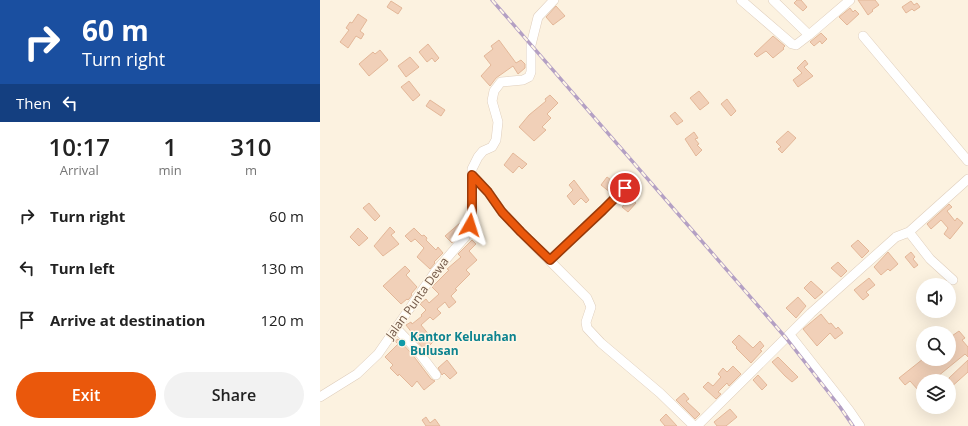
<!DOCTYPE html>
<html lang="en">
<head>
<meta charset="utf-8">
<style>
  body { margin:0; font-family:"Open Sans",sans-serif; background:#f2f2f2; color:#222; height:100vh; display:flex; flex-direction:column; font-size:15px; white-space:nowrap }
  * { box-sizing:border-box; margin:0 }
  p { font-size:13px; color:#767676 }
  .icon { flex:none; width:22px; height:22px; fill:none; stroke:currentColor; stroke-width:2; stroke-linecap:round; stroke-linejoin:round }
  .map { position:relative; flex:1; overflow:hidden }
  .details { display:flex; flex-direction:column; background:#fff; width:320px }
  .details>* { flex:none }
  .guide { background:#1a4fa0; color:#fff; overflow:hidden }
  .buttons { position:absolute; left:596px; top:278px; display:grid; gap:8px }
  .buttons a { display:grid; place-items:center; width:40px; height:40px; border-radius:50%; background:#fff; box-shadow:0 4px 16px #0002; font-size:20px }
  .pin { position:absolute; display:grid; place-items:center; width:34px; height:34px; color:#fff; margin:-17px; border:2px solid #fff; border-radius:50%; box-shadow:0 1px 4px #0007 }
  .me { position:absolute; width:44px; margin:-22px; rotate:6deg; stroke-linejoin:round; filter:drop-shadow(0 0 3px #0008) }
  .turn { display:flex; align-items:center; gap:14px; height:84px; padding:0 16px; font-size:18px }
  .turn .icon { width:52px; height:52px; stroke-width:2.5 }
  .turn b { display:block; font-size:28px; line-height:34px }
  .then { display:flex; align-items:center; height:38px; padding:0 16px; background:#0003; gap:8px; font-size:15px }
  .eta { display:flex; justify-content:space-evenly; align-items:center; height:68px; text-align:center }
  .eta b { font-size:24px; font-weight:600; line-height:28px }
  .action { display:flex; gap:8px; margin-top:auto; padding:8px 16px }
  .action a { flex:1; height:46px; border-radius:24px; background:#ea580c; color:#fff; font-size:16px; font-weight:600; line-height:46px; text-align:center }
  .action a+a { background:#f2f2f2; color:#222 }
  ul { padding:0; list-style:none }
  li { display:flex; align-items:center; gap:12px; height:52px; padding:0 16px }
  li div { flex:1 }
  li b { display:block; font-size:15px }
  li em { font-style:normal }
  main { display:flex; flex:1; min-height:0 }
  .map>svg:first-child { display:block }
</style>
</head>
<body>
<main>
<section class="details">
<div class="guide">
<div class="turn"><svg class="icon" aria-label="right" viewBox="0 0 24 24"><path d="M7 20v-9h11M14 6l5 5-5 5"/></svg><div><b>60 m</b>Turn right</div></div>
<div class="then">Then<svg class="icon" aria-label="left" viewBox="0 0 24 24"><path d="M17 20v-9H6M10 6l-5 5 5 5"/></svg></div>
</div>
<div class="eta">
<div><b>10:17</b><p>Arrival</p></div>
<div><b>1</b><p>min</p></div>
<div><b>310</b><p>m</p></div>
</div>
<ul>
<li><svg class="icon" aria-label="right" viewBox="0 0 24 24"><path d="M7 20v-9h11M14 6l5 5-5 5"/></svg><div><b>Turn right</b></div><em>60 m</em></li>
<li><svg class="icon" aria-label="left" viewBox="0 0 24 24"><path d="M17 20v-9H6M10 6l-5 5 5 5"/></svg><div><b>Turn left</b></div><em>130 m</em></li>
<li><svg class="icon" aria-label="arrive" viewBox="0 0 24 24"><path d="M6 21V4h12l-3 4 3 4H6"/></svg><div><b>Arrive at destination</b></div><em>120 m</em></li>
</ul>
<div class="action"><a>Exit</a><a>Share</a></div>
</section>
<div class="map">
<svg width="648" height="426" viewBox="0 0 648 426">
  <rect width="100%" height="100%" fill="#fcf2e0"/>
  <!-- building -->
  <path fill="#f1d0b8" stroke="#e3b798" d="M477,0H481L487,7L483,11L474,3Z
    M538,0H555L559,5L552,10L553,11L548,15Z
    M71,1L82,8L78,14L67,7Z
    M591,1L594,5L597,3L600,7L594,11L592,9L586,13L582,7Z
    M236,6L245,16L233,25L226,17Z
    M530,8L533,12L535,10L539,14L527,25L519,17Z
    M38,14L47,20L40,31L44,34L41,39L36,36L28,48L20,42L29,30L26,28L30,22L32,23Z
    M501,33L507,39L502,44L500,41L494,46L490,42Z
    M453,36L465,46L463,48L464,49L453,58L446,51L437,57L434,54Z
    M179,40L196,63L201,60L205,64V68L198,74L193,66L176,78L170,86L161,76L171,65L164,56L173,49L171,46Z
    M108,44L119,58L115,62L112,58L107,62L99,52Z
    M60,50L68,60L49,76L39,64L53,52L55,54Z
    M90,57L99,67L86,77L78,66Z
    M485,60L488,64L484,67L493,76L478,87L473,80L482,73L477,68Z
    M89,81L100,95L93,101L81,87Z
    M379,91L389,103L380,110L370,98Z
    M230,95L238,103L227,114L231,118L222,127L226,130L214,141L199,127L209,115L226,101L225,99Z
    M407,99L416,111L411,116L401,104Z
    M110,100L125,110L121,116L106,106Z
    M355,112L363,121L357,125L350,116Z
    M468,131L476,138L462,153L458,149L461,147L456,142Z
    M374,132L378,138L375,139L379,144L377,145L382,150L376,156L365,139Z
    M193,153L207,164L202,169L199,166L193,173L184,165Z
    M287,177L298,185L291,193L281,185Z
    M254,180L269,200L266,203L261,198L254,205L247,196L253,190L249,185Z
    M310,198L316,203L308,212L302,207Z
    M49,203L60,216L55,221L43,208Z
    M629,204L632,207L627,211L635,221L637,218L643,223L630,239L624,234L628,228L621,220L611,229L607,224Z
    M140,223L143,226L140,233L132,243L125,236Z
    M70,227L75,232L71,235L79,244L63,256L54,246Z
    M38,228L48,238L39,246L30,237Z
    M94,228L102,236L104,235L107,238L106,240L116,250L118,247L123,253L114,262L115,263L110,269L97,257L104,248L95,239L91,242L85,236Z
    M152,240L156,244L149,251L157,260L146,270L150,274L135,289L137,290L131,296L136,302L129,308L125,302L117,309L121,313L113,320L110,317L101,325L114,341L105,350L95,339L96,338L86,325L91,322L92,324L102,316L101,315L106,310L100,304L106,299L109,303L119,294L112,287L129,270L127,269L141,257L138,254Z
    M538,240L549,251L542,258L531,246Z
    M568,252L578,264L570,271L568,269L561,275L554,267Z
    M591,252L595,257L593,259L598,265L594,268L585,257Z
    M518,262L527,271L521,277L511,268Z
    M85,266L90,271L86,275L97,287L91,294L92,295L89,299L88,300L87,299L81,304L63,286Z
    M549,278L555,285L546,292L549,295L543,300L534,290Z
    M491,281L503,292L495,299L484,288Z
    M478,297L486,306L476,318L466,308Z
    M501,314L509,324L511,323L516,329L518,327L523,333L515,339L510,333L497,346L483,329Z
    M639,331L645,338L642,340L648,347V357L645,354L612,381H603V388L599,391L590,381L585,385L579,378L603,359H629V338Z
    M419,335L433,348L440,341L444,346L440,350L442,351L431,363L416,348L417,347L412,342Z
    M78,339L92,354L111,379L115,381L104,390L97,381L92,387L79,374L78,376L70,368L73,365L65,357L78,344L75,341Z
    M458,357L478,377L472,382L465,376L452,362Z
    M127,360L137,373L130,379L124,373L122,375L118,368Z
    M648,360V372L629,389V378Z
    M413,366L421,374L409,386L407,383L398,392L401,394L396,399L383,387L388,382L393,386L401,377L398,374L403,368L407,372Z
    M438,375L447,385L442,390L433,380Z
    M364,393L369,399L366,401L380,414L375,419L356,400Z
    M410,409L417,417L406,426H397L394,422Z
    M346,414L357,426H345L340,420Z
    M106,417L110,423L115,419L120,426H106L102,420Z"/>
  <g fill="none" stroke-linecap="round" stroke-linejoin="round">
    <defs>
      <path id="minor" d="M421,0L472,44L476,45L489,35
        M453,0L489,35L530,0
        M543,36L648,161
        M152,175L168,192L182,212L201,232L267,298L271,307L266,322L267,328L281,343L340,393L374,426
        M589,232L610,259L633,280
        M230,260L283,210L305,187
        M76,328L97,350L116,375
        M470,335L529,410L540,426
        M0,397L37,374L58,354L115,272L145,237L150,225L152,212V169L158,157L163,151L172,147L176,140L178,122L172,101L174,91L181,82L203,80L209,77L211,72V45L218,17L234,0
        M377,426L491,313L576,237L589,232L648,179"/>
    </defs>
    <!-- minor casing -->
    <use href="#minor" stroke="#dfcebc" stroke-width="10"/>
    <!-- minor -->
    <use href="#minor" stroke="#fff" stroke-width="9"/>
    <defs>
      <path id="rail" d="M172,0L466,338L520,407L533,426"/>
    </defs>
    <!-- rail casing -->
    <use href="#rail" stroke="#b4a0c4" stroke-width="3.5"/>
    <!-- rail -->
    <use href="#rail" stroke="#fff6e6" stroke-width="2" stroke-dasharray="6" stroke-linecap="butt"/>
  </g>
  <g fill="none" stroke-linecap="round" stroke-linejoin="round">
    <defs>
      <path id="route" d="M150,225L152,212V175L168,192L182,212L201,232L230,260L283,210L305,188"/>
    </defs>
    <!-- route casing -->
    <use href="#route" stroke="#983908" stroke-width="10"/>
    <!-- route -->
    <use href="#route" stroke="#ea580c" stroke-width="7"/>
  </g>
  <!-- markers -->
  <circle fill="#0f9aa8" stroke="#fff6e6" stroke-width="1.5" cx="82" cy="343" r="4"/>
  <g text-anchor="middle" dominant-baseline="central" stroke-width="3" stroke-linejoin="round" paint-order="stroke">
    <!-- street labels -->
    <g font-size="12" fill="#725848" stroke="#fff6e6">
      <text transform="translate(97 298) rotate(-54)">Jalan Punta Dewa</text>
    </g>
    <!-- culture labels -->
    <g font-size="12" font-weight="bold" fill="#0d838f" stroke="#fff6e6" text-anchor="start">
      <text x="90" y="336">Kantor Kelurahan<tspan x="90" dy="14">Bulusan</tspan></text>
    </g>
  </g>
</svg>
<div class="buttons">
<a><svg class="icon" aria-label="sound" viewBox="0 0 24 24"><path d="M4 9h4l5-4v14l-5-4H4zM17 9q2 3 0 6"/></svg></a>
<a><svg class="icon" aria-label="search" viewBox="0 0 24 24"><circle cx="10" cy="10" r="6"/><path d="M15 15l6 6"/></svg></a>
<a><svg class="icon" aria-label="layers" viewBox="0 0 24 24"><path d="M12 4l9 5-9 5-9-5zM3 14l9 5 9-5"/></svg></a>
</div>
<div class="pin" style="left:305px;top:188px;background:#d93025"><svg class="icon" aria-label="arrive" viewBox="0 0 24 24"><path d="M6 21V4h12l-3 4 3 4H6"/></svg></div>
<svg class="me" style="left:150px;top:225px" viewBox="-20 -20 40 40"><path d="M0-17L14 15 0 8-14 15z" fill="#ea580c" stroke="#fff" stroke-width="4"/></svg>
</div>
</main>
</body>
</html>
